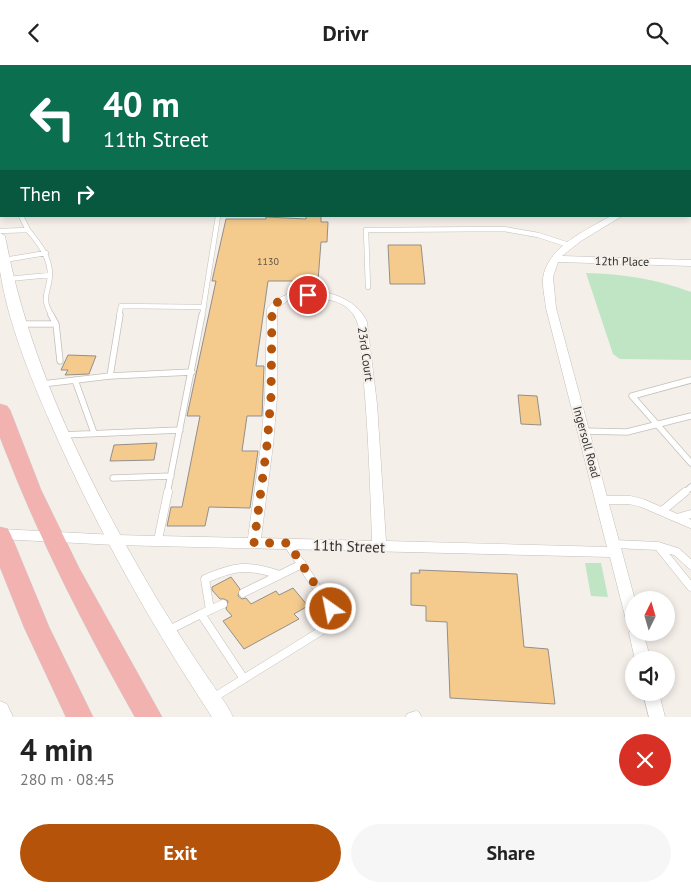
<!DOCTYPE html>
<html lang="en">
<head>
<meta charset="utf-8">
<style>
  body { margin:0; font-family:"PT Sans",sans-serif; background:#f6f6f6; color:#222; height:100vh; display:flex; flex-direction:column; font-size:19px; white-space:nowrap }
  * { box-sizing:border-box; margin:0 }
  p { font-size:16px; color:#767676 }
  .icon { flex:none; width:28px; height:28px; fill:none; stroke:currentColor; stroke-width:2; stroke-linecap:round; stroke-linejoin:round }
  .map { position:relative; height:652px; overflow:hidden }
  .side { display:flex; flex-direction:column; background:#fff; flex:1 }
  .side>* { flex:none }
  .hud { position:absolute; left:0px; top:0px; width:691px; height:152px; box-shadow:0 2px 8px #0003; background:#0b6e4f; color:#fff; overflow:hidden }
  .needle { width:32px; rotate:5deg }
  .tools { position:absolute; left:625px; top:526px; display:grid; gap:10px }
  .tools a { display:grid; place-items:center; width:50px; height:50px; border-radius:50%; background:#fff; box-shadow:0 2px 8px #0003; font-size:25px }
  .pin { position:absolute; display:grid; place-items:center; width:42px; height:42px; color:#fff; margin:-21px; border:2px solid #fff; border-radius:50%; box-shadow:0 1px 5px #0007 }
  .me { position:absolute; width:55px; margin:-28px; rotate:327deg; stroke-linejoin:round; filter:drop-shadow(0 0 4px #0008) }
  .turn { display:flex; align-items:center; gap:18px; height:105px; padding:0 20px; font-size:22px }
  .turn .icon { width:65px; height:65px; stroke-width:2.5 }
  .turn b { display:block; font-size:35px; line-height:42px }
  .then { display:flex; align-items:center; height:48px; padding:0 20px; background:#0003; gap:10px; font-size:19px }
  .round { display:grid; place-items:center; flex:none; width:52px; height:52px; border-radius:26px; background:#f6f6f6 }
  .head { display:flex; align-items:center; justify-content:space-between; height:85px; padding:0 20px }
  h1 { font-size:30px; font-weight:600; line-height:38px }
  .primary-button { display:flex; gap:10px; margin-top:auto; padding:10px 20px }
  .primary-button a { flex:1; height:58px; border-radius:30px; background:#b45309; color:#fff; font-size:20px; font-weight:600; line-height:58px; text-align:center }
  .primary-button a+a { background:#f6f6f6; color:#222 }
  header { display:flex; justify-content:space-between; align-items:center; height:65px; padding:0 20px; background:#fff; font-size:22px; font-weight:600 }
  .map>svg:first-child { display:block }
</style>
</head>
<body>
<header><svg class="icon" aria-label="back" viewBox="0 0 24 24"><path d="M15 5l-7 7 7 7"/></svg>Drivr<svg class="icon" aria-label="search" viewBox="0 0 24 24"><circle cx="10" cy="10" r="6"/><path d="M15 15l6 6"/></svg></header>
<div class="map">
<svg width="691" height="652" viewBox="0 0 691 652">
  <rect width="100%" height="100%" fill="#f5efea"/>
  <!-- green -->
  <path fill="#bfe5c4" d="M586,208C622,209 657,214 691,227V295L620,294L613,289Z
    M585,498H601L608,532L591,531Z"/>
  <!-- building -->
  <path fill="#f4ca8d" stroke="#938f89" d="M306,151H321V157H328L327,177H321L318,216H268L256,301H264L262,351H247L242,386H258L250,443L209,442L205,461H167L171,442H182L200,351H187L216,216H212L226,154H266V152L306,154Z
    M388,180H421L425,219H390Z
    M68,290L96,291L89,309L65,310L68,305H61Z
    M518,330L537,331L541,360L521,359Z
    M157,378L154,395L110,396L114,380Z
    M419,505L517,509L524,582L548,584L555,639L450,633L447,557L426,556V541L411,540V508H420Z
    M231,512L240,524L238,531L242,534L246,533L251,539L276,526L279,530L293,523L308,541L294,549L299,554L244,584L223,556L232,551L226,544L228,536L224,534H220L212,525V522Z"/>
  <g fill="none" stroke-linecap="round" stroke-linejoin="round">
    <defs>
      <path id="service-far2" d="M28,165C39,179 50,191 50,210C49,229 40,231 52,251
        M0,166L28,165L21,151
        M4,195L46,188
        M8,214L50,210
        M368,222L366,165L504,164L538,170L569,180
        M119,251L121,241L204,242
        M202,251L218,151"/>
      <path id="service-far1" d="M22,259H56L51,250
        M56,259L60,296
        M110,311L120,250
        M75,315L94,368
        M691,315L632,331L691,398
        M42,319L110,311L192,307
        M584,366L627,367L691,351
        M62,370L180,365
        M113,413L171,411
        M167,429L202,250
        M683,429L691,422"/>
      <path id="service" d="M602,435H630L642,438L691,459
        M662,446L685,427
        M677,453L691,449
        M158,475L168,427
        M614,479L658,481
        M691,500L677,487L658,481L691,522
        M243,528L302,499
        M210,545L205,514C235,501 248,499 279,510
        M201,549L223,539
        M169,565L201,549L244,614
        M213,633L329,561L331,544L288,479
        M410,652L416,650L417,652"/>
      <path id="minor" d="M20,0H70L71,1H21Z
        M422,0H428V1H422Z
        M0,94H1V98H0Z
        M611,151H622L581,176L562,191L691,195V201L558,197L553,212L556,243L635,535L634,568H643L651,595H635L629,568L631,564L627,559L610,492L115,480L0,474V464L115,470L248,473L261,380L265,332L267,244C289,214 353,223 367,257L377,339L386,476L607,482L546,243C545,232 541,219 544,208C552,180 586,165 611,151ZM301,233C319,233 342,233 353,249C362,262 361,283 362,297C368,357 370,416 372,476L261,473L273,380L277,332V244L288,235Z
        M643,628H659L665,652H649Z"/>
      <path id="tertiary" d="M1,57V69L0,70V58Z
        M0,168L5,171C29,301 90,421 157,534C173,560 189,585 206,610C215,624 226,637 233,652H212C150,558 95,460 50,357C29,309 8,257 0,206C0,193 0,180 0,168Z
        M0,636L7,639L13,652H0Z"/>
      <path id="trunk" d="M0,339L7,341L10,345L41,425L79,503L162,652H135C86,565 41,478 5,385L0,372Z
        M0,462L8,464L11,470L49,562L93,652H66L24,562L0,502Z"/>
    </defs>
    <!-- service-far2 casing -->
    <use href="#service-far2" stroke="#c4bfba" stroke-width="5.5"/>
    <!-- service-far1 casing -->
    <use href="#service-far1" stroke="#c4bfba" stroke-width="7"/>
    <!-- service casing -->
    <use href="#service" stroke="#c4bfba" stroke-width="9"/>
    <!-- minor casing -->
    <use href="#minor" stroke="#c4bfba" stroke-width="1"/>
    <!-- tertiary casing -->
    <use href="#tertiary" stroke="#c4bfba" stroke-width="1"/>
    <!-- trunk casing -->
    <use href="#trunk" stroke="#cececd" stroke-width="1"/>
    <!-- service-far2 -->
    <use href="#service-far2" stroke="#fff" stroke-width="4.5"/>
    <!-- service-far1 -->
    <use href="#service-far1" stroke="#fff" stroke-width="5.5"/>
    <!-- service -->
    <use href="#service" stroke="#fff" stroke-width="8"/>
    <!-- minor -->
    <use href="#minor" fill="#fff" fill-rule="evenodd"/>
    <!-- tertiary -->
    <use href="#tertiary" fill="#fff" fill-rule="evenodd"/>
    <!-- trunk -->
    <use href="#trunk" fill="#f2b2b0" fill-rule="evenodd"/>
  </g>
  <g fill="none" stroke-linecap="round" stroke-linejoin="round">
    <!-- route -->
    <path stroke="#b45309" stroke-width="9" stroke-dasharray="0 16.2" d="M308,230C293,229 281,230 272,244L271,332L267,380L254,478H288L331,544"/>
  </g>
  <g text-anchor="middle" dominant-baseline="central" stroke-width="4" stroke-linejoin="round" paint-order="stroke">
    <!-- number labels -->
    <g font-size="10" fill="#635746">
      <text x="268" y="196">1130</text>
    </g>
    <!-- street labels -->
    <g font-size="12" fill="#33312f" stroke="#f5efea">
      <text transform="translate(622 196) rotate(1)">12th Place</text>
      <text transform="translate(366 289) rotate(82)">23rd Court</text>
      <text transform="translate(587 377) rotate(75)">Ingersoll Road</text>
    </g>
    <!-- near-street labels -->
    <g font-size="15" fill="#33312f" stroke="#f5efea">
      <text transform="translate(349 481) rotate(2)">11th Street</text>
    </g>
  </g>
</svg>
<div class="tools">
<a><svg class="needle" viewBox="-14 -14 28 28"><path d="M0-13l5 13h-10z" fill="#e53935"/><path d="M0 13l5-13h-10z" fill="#767676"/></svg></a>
<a><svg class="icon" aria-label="sound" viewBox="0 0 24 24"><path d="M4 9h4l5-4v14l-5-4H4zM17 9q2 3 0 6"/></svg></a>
</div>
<div class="pin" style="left:308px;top:230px;background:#d93025"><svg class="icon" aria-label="arrive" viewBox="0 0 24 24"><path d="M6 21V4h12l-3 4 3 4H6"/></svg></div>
<svg class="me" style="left:331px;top:544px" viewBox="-20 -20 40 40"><circle r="17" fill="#b45309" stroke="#fff" stroke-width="3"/><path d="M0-11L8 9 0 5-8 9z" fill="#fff"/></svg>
<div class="hud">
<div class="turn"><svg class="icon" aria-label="left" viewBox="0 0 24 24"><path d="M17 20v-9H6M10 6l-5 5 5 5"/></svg><div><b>40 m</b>11th Street</div></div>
<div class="then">Then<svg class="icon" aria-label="right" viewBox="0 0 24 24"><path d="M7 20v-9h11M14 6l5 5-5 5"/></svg></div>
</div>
</div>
<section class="side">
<div class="head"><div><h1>4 min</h1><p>280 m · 08:45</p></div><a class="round" style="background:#d93025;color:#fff"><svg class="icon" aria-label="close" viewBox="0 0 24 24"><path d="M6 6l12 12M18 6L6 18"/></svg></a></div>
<div class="primary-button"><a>Exit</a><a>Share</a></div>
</section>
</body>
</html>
